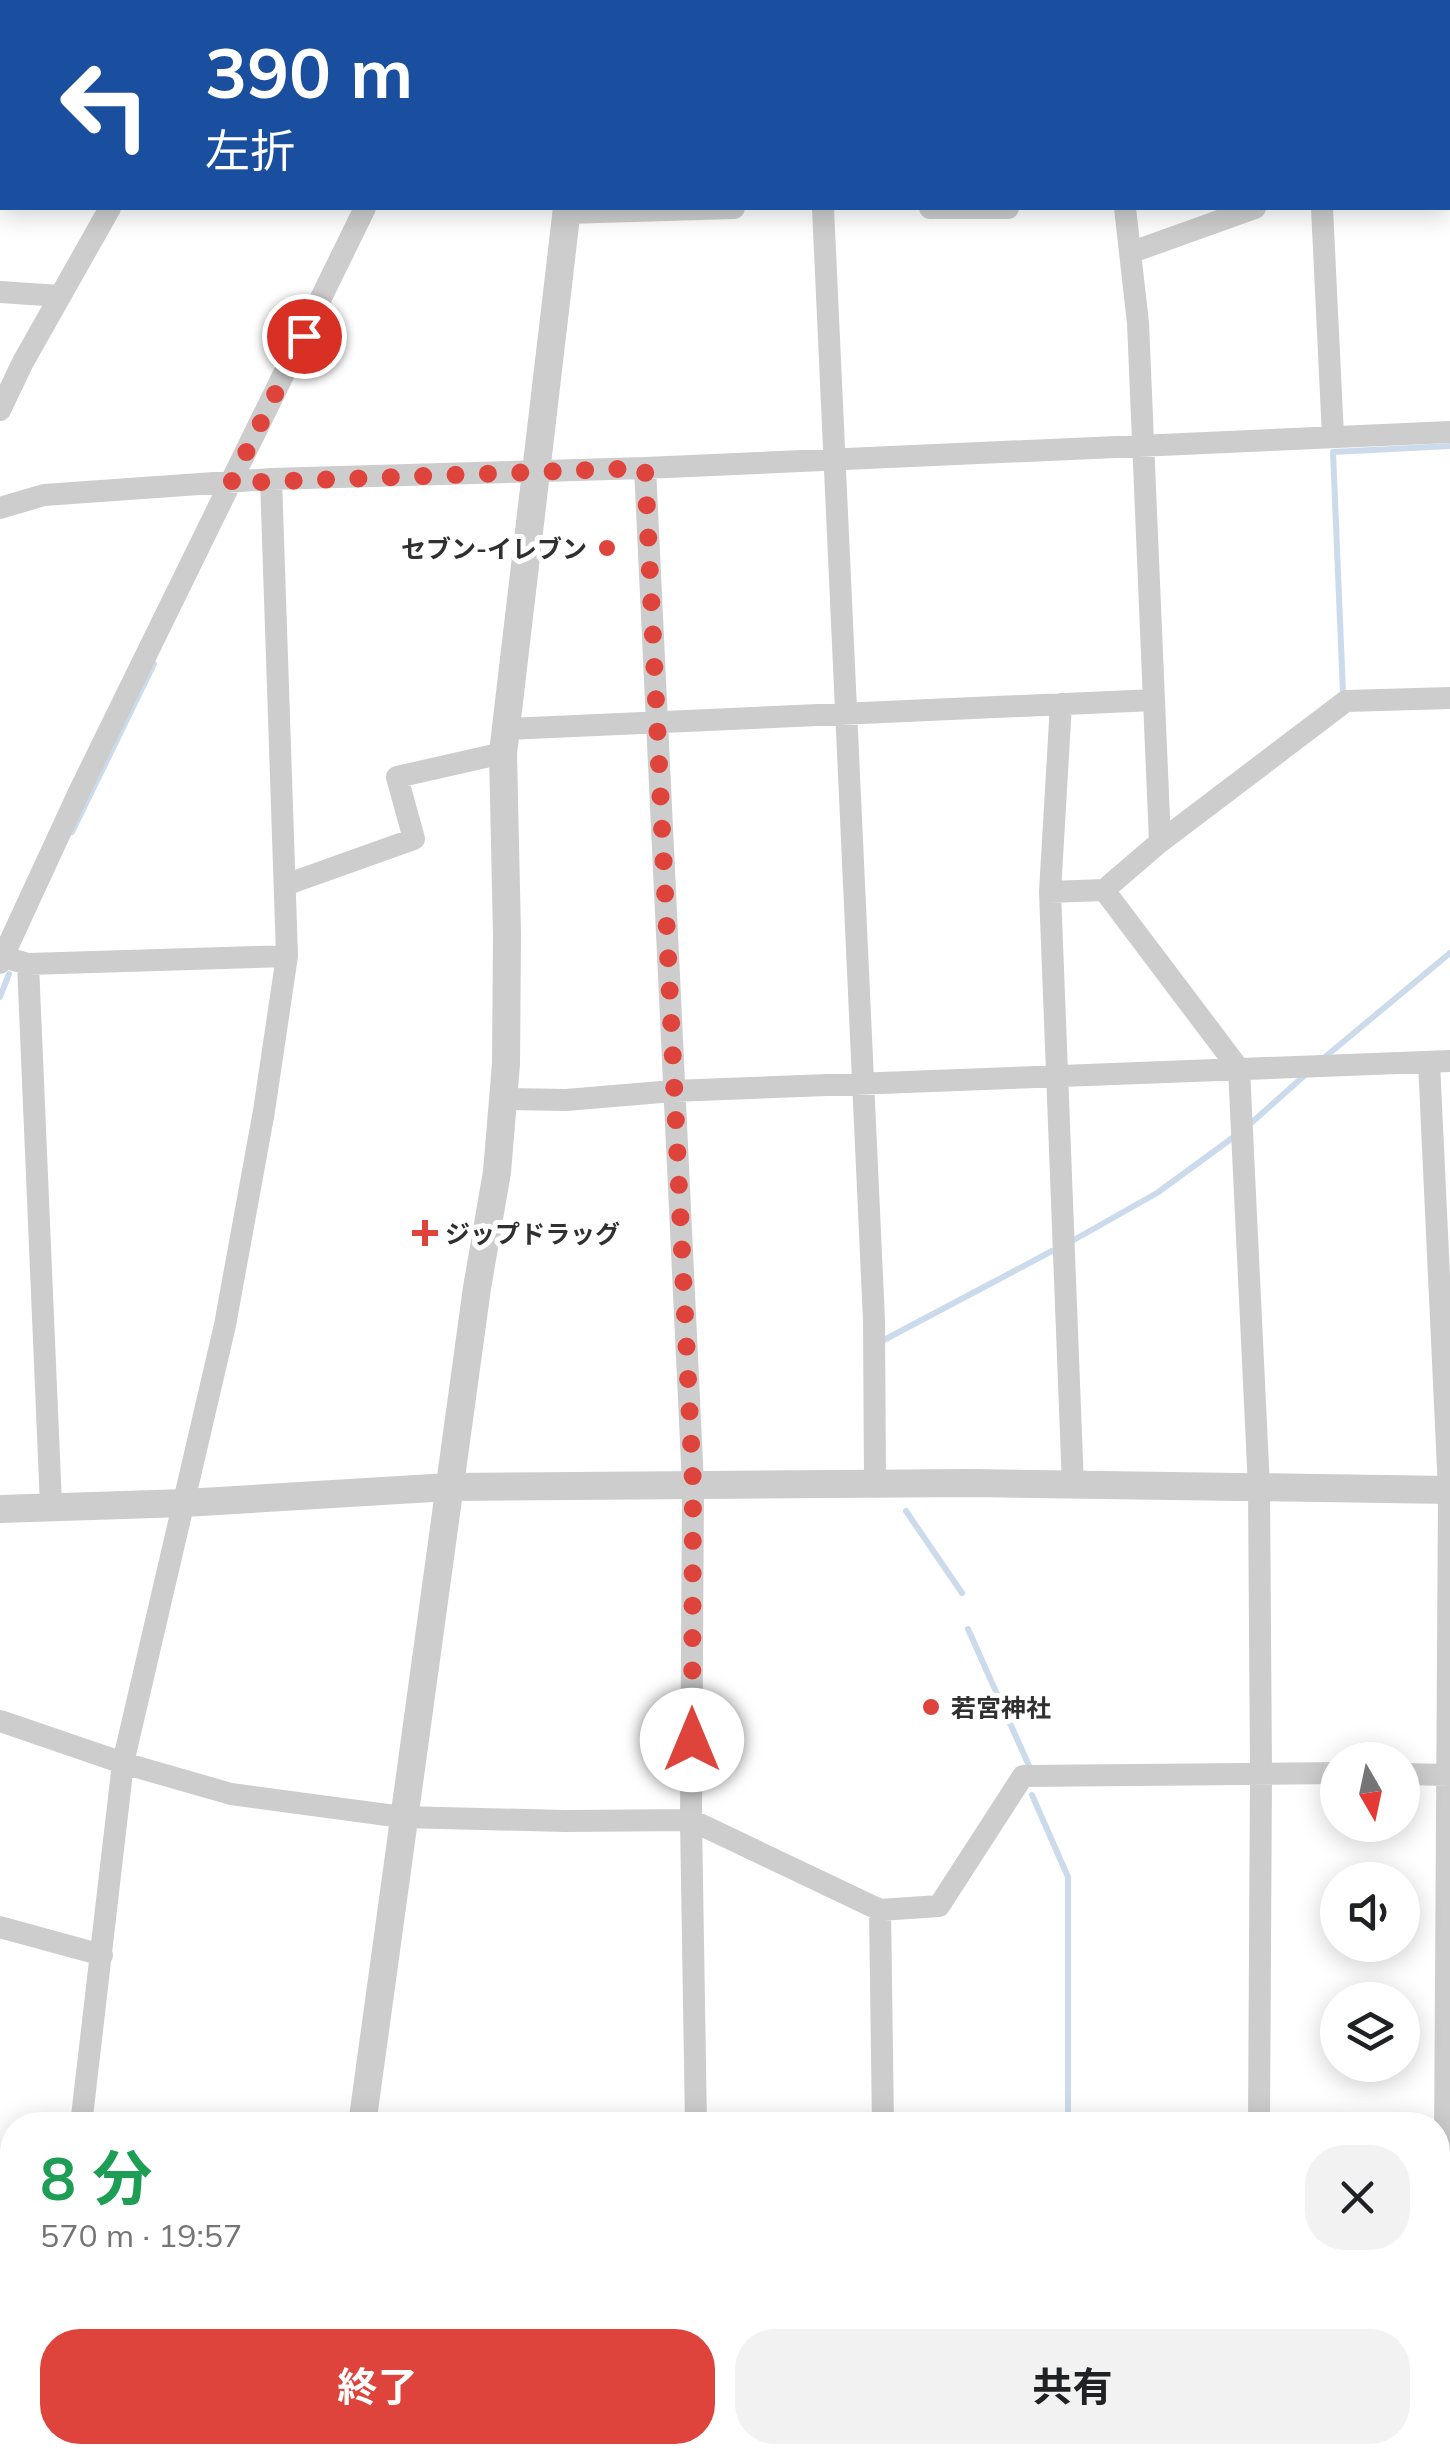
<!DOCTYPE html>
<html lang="ja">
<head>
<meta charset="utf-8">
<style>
  body { margin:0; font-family:Mulish,"Noto Sans JP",sans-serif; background:#f2f2f2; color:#202124; height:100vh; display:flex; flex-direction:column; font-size:38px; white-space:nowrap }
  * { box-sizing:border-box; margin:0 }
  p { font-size:32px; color:#757577 }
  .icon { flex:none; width:55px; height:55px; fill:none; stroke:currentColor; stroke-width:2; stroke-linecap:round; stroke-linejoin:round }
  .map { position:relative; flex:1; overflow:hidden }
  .drawer { position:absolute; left:0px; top:2112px; width:1450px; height:352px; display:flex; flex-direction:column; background:#fff; border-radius:40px 40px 0 0; box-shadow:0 5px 25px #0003 }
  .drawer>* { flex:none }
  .guide { position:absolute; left:0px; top:0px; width:1450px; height:210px; box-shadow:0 5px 25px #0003; background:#1a4fa0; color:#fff; overflow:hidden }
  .needle { width:65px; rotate:171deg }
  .tools { position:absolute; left:1320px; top:1742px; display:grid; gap:20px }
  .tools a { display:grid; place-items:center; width:100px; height:100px; border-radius:50%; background:#fff; box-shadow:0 5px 25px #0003; font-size:50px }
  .pin { position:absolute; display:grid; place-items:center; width:85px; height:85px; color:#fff; margin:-42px; border:5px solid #fff; border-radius:50%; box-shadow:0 2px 10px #0007 }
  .me { position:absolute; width:110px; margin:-55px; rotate:0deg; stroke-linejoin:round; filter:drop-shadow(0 0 8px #0008) }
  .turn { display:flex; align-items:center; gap:35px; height:210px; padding:0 40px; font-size:45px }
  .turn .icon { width:130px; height:130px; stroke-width:2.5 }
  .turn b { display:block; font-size:70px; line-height:85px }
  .round { display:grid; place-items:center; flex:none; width:105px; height:105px; border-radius:40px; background:#f2f2f2 }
  .head { display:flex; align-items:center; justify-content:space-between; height:170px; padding:0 40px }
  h1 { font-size:60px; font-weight:700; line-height:75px; color:#1e9e55 }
  .button { display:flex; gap:20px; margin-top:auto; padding:20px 40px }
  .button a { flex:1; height:115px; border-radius:40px; background:#de443b; color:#fff; font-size:40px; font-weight:700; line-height:115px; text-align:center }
  .button a+a { background:#f2f2f2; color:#202124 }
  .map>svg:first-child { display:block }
</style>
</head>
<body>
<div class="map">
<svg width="1450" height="2463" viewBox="0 0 1450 2463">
  <rect width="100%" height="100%" fill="#fff"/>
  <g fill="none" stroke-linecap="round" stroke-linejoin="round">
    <!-- stream -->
    <path stroke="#ccdbeb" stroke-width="6" d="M1346,693H1343L1333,452L1450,446
      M72,832L154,664
      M0,997L9,974
      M1325,1057L1450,953
      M1250,1124L1305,1075
      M1072,1241L1157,1193L1235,1136
      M882,1341L1052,1251
      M906,1511L962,1593
      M968,1629L1030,1768
      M1032,1795L1068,1877V2125
      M1067,2463V2452"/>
    <!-- minor -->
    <path stroke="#cdcdcd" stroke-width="22" d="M789,0V2
      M1089,0L1090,2
      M228,2L229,0
      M462,2L464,0
      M1448,139L1450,138
      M823,208L874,1320L875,1483
      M930,208H1008
      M1125,208L1138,323L1160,842
      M1322,208L1333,436
      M567,213L734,208
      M1132,252L1255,208
      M0,292L60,296
      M0,410L23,362L110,208
      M645,468L693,1484L691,1820L696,2125
      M0,508L44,495L271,479L645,468L1450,432
      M1061,704L1050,892L1073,1486
      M506,729L1154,700
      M285,885L414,839L397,777L503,753
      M1050,892L1104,890
      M0,956L28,964L51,1505
      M0,963L79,792L365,208
      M28,964L287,956
      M1429,1062L1449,1490L1445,2148L1446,2463
      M503,1099L566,1100L673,1091L1450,1061
      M0,1721L123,1763L231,1794L402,1817L565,1821L691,1820L880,1910L939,1906L1023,1776L1338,1773
      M1402,1774L1450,1775
      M880,1910L883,2125
      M0,1927L102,1955
      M81,2125L123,1763L225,1325L264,1111L287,956L271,479
      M1259,2125L1261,1772L1259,1487L1239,1069L1104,890L1160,842L1346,701L1450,698
      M0,2184L12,2182
      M884,2452V2463
      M31,2463L33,2452
      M695,2463V2452
      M1258,2463V2452"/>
    <!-- tertiary -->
    <path stroke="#cdcdcd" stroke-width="28" d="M590,2L591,0
      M0,1509L185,1503L449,1487L972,1483L1450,1490
      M362,2125L477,1288L497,1172L506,1064L507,935L503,753L567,208
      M321,2463L322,2452"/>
  </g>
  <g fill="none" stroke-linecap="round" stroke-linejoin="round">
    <!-- route -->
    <path stroke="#de443b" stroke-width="18" stroke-dasharray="0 32.4" d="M304,336L231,483L645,468L693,1484L692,1740"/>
  </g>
  <!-- markers -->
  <g fill="#de443b" stroke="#fff" stroke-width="4">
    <circle cx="607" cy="548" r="10"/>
    <path d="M420 1218h10v10h10v10h-10v10h-10v-10h-10v-10h10z"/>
    <circle cx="931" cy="1707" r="10"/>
  </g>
  <g text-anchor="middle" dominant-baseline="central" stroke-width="10" stroke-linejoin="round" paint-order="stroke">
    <!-- poi labels -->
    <g font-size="25" font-weight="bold" fill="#303030" stroke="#fff" text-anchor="start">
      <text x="587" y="548" text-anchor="end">セブン-イレブン</text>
      <text x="445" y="1233">ジップドラッグ</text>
      <text x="951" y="1707">若宮神社</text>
    </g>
  </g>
</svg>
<div class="tools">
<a><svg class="needle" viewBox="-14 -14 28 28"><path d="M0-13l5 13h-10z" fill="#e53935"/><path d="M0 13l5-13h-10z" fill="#757577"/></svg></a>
<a><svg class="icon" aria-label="sound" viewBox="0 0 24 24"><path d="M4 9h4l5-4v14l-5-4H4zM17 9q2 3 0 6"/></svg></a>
<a><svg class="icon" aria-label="layers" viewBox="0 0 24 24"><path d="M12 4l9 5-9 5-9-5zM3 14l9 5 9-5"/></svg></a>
</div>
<div class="pin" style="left:304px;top:336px;background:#d93025"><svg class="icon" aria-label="arrive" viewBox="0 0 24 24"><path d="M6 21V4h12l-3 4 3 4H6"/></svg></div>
<svg class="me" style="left:692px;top:1740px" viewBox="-20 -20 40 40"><circle r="19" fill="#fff"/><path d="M0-13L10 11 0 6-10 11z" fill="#de443b"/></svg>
<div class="guide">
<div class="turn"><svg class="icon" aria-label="left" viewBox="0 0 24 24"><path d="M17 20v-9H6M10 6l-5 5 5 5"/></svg><div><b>390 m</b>左折</div></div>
</div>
<section class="drawer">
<div class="head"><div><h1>8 分</h1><p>570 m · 19:57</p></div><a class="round"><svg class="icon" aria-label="close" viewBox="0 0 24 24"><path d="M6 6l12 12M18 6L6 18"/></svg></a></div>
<div class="button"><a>終了</a><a>共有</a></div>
</section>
</div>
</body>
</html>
